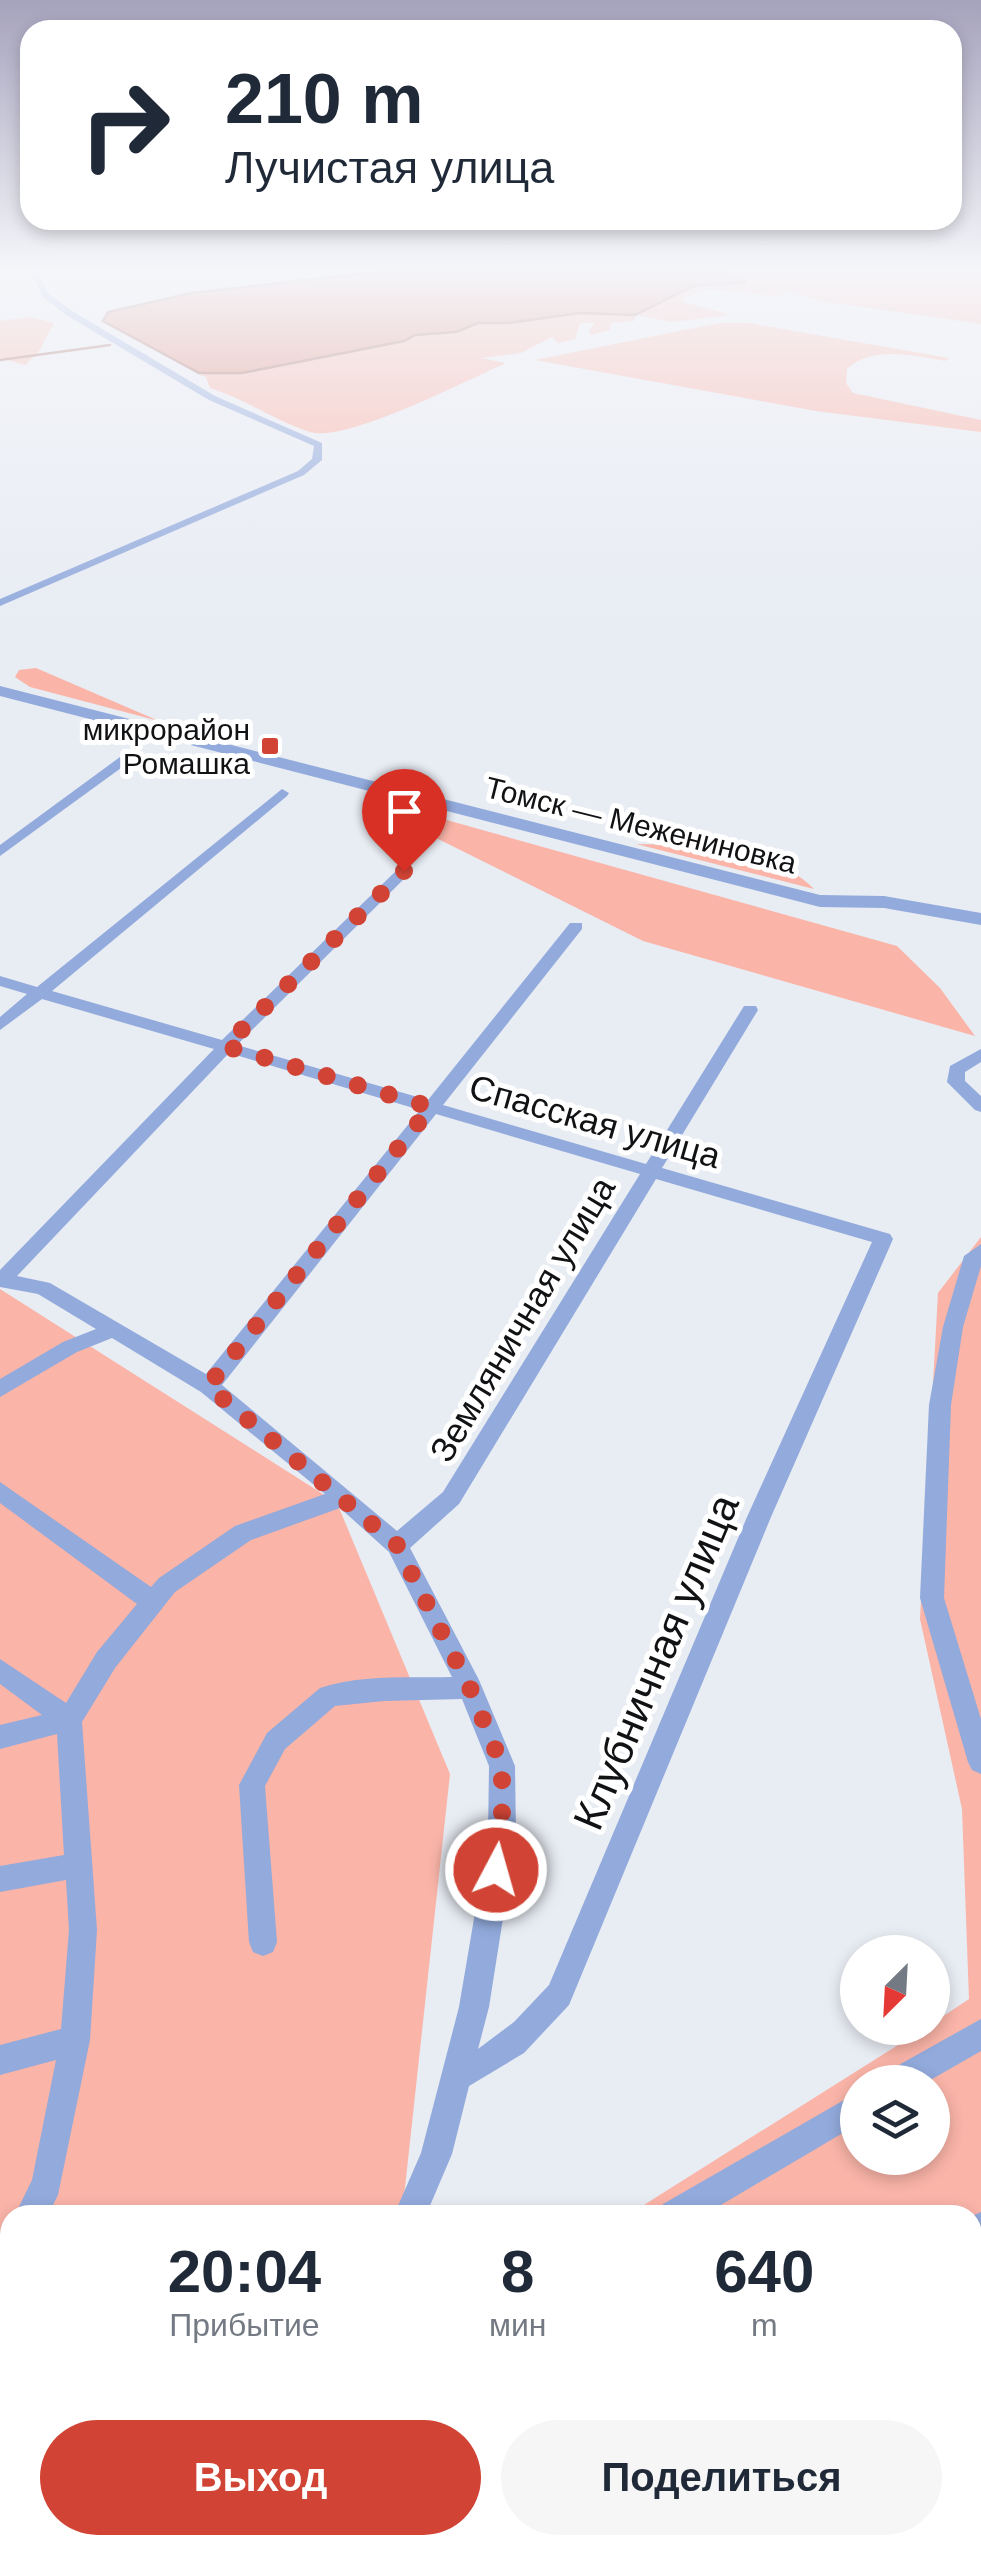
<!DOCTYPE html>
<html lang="ru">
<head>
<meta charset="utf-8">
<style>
  body { margin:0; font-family:Arial,sans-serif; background:#f6f6f7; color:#1f2937; height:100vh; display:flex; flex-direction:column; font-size:38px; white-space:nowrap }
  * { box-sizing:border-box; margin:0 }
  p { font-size:32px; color:#747a83 }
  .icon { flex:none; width:55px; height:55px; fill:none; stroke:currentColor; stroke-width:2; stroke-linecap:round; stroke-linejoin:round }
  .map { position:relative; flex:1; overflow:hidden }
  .sheet { position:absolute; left:0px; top:2205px; width:982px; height:350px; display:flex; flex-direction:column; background:#fff; border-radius:30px 30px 0 0; box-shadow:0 5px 15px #0003 }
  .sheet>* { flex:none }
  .guide { position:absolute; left:20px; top:20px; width:942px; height:210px; border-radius:30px; box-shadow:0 5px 15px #0003; background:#fff; color:#1f2937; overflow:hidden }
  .needle { width:65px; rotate:204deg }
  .fabs { position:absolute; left:840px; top:1935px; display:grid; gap:20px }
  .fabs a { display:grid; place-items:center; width:110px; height:110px; border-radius:50%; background:#fff; box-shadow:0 5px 15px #0003; font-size:50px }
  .pin { position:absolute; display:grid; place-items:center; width:85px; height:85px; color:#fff; margin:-102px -42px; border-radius:50% 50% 50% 0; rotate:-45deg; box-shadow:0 0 10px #0007 }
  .pin .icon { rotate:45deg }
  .me { position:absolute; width:110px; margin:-55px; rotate:6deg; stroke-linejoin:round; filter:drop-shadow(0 0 8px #0008) }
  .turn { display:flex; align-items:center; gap:35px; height:210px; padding:0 40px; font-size:45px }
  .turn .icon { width:130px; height:130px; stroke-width:2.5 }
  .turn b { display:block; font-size:70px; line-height:85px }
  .eta { display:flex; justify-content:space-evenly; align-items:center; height:170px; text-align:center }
  .eta b { font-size:60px; font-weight:700; line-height:70px }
  .button { display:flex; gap:20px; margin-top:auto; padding:20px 40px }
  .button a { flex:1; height:115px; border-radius:60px; background:#d14435; color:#fff; font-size:40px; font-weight:700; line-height:115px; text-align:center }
  .button a+a { background:#f6f6f7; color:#1f2937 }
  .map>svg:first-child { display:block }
</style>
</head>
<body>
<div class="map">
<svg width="981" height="2555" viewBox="0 0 981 2555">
  <rect width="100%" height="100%" fill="#e8ecf3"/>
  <!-- green -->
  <path fill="#fab4a8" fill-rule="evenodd" d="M737,268L981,271V324L821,301L790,292L776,296L708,289L685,297L684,302L731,315L672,322L636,315L634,321L611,323L610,330L591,335L589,330L595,323H580L575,339L558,343L552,337L521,353L481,358L506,363C468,380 345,443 310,432C275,421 246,399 210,388L206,377L200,375L225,371L243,373L404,341L415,335L456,332L478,323H509L581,313L635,315L693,286L745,281L726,276L725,272Z
    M30,317L54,323L39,351L25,365L0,358V321Z
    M719,323H749L949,358L945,361C915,356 872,345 847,369L846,383L853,393L981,420V432L816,411L535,360Z
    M36,668L159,721L30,687L15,677L19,670Z
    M436,817L897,946L940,988L975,1036L643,941L426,833Z
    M636,844C695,845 770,845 814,889Z
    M981,1237V2555H0V1289L337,1503L450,1774L402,2215H10V2545H972V2215H628L925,2028H932L933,2023L969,1999L962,1809L920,1619L938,1293ZM858,2082H932V2158H858Z"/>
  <!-- water -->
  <path fill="#e2887a" stroke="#a3655b" stroke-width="2.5" d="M460,268H737L727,271L730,274L727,276L746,282L693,286L635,315L580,313L509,323H478L456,332L415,335L404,341L242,373H199L103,321L108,312L191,293L368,273Z"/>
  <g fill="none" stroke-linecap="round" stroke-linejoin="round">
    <!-- stream -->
    <path stroke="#a3655b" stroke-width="2.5" d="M0,360L110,345"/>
    <!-- minor -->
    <path fill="#92aadc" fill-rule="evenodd" d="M29,268H36L49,294L72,311L215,396L322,443V460L304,475L0,606V599L298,471L312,459L314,446L209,400L66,315L43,297Z
      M120,757L132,760L0,856V845Z
      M282,789L289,793L287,796L52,991L222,1040L399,868H409V874L237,1045L428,1100L570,923H582V929L443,1105L646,1164L744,1006H756L758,1010L662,1168L890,1234L893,1239L771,1517L569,2005L524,2053L469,2086L452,2154L426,2215H394L421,2153L459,2007L488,1836L489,1766L462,1699L384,1701L335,1706L285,1749L265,1786L277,1942L273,1952L263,1956L253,1952L249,1942L239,1785L267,1733L320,1688C360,1674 410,1678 452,1677L389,1552L340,1508L251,1540L175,1592L115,1668L82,1722L97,1930L90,2040L58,2195L48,2215H15L32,2180L56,2060L0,2075V2045L61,2029L69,1930L66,1880L0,1892V1866L64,1855L57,1734L0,1749V1725L42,1715L0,1684V1659L66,1703L97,1652L137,1604L0,1503V1482L151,1587L159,1578L235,1526L325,1494L201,1392L112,1338L77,1352L0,1397V1379L63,1342L96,1329L38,1294L0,1287V1270L214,1049L42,999L0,1030V1017L27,994L0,986V976L37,987ZM229,1053L420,1110L206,1374L50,1283L17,1276ZM436,1114L640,1174L443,1492L397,1531L222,1385ZM656,1179L872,1242L747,1517L549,1985L514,2022L478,2049L489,2007L516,1836L515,1766L479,1680L410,1548L459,1504Z
      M981,1049V1062L965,1072V1081L981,1096V1112L975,1110L947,1082L950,1066Z
      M981,1244V1266L963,1327L951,1405L944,1598L981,1719V1774L972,1770L968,1762L920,1598L929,1405L943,1327L964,1256Z
      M981,2019V2051L927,2082H884L888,2071Z
      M858,2092V2124L704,2215H658L663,2204Z
      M981,2212V2246L972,2250V2216Z
      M10,2238V2285L0,2289V2242Z
      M10,2415V2449L0,2453V2419Z
      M972,2529L981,2533V2555H937L941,2545H972Z
      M290,2545H326L323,2555H287Z
      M472,2545H521L517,2555H468Z"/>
    <!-- tertiary -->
    <path fill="#92aadc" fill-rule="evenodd" d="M0,686L820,895L884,896L981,913V925L884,908L820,907L0,696Z"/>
  </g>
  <!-- sky -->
  <linearGradient id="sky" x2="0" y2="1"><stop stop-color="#a5a2bc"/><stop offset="0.43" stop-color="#f5f6fa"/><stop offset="1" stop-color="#f5f6fa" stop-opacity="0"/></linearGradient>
  <rect width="981" height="626" fill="url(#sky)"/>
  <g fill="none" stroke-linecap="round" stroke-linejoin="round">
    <!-- route -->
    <path stroke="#d14435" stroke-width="18" stroke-dasharray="0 32.4" d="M404,871L225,1046L431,1107L208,1386L397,1545L470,1688L502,1766V1836L496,1870"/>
  </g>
  <!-- markers -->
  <rect fill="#d14435" stroke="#fff" stroke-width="4" x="260" y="736" width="20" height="20" rx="5"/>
  <g text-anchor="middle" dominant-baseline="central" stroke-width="10" stroke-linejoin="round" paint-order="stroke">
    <!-- far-poi labels -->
    <g font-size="30" fill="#111214" stroke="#fff" text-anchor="end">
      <text x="250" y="729">микрорайон<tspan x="250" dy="34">Ромашка</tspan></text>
    </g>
    <!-- far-street labels -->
    <g font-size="30" fill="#111214" stroke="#fff">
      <text transform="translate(641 825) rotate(14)">Томск — Межениновка</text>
    </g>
    <!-- street labels -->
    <g font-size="35" fill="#111214" stroke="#fff">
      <text transform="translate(595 1121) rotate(16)">Спасская улица</text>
      <text transform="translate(522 1319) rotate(-59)">Земляничная улица</text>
    </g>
    <!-- near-street labels -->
    <g font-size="42" fill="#111214" stroke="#fff">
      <text transform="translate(656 1662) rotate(-67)">Клубничная улица</text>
    </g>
  </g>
</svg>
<div class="fabs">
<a><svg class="needle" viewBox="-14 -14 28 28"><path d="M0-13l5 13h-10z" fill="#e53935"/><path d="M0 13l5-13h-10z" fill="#747a83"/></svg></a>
<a><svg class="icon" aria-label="layers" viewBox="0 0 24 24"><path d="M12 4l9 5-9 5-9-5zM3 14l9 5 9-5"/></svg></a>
</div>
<div class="pin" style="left:404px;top:871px;background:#d93025"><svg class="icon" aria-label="arrive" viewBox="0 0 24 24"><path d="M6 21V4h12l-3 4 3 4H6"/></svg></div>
<svg class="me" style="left:496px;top:1870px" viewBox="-20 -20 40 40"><circle r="17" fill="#d14435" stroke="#fff" stroke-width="3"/><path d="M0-11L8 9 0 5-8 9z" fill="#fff"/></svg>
<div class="guide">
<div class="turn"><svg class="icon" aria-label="right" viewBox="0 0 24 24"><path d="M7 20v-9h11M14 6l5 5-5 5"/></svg><div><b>210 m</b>Лучистая улица</div></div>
</div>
<section class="sheet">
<div class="eta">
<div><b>20:04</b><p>Прибытие</p></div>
<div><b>8</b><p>мин</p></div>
<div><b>640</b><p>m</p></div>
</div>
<div class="button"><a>Выход</a><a>Поделиться</a></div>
</section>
</div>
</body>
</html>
